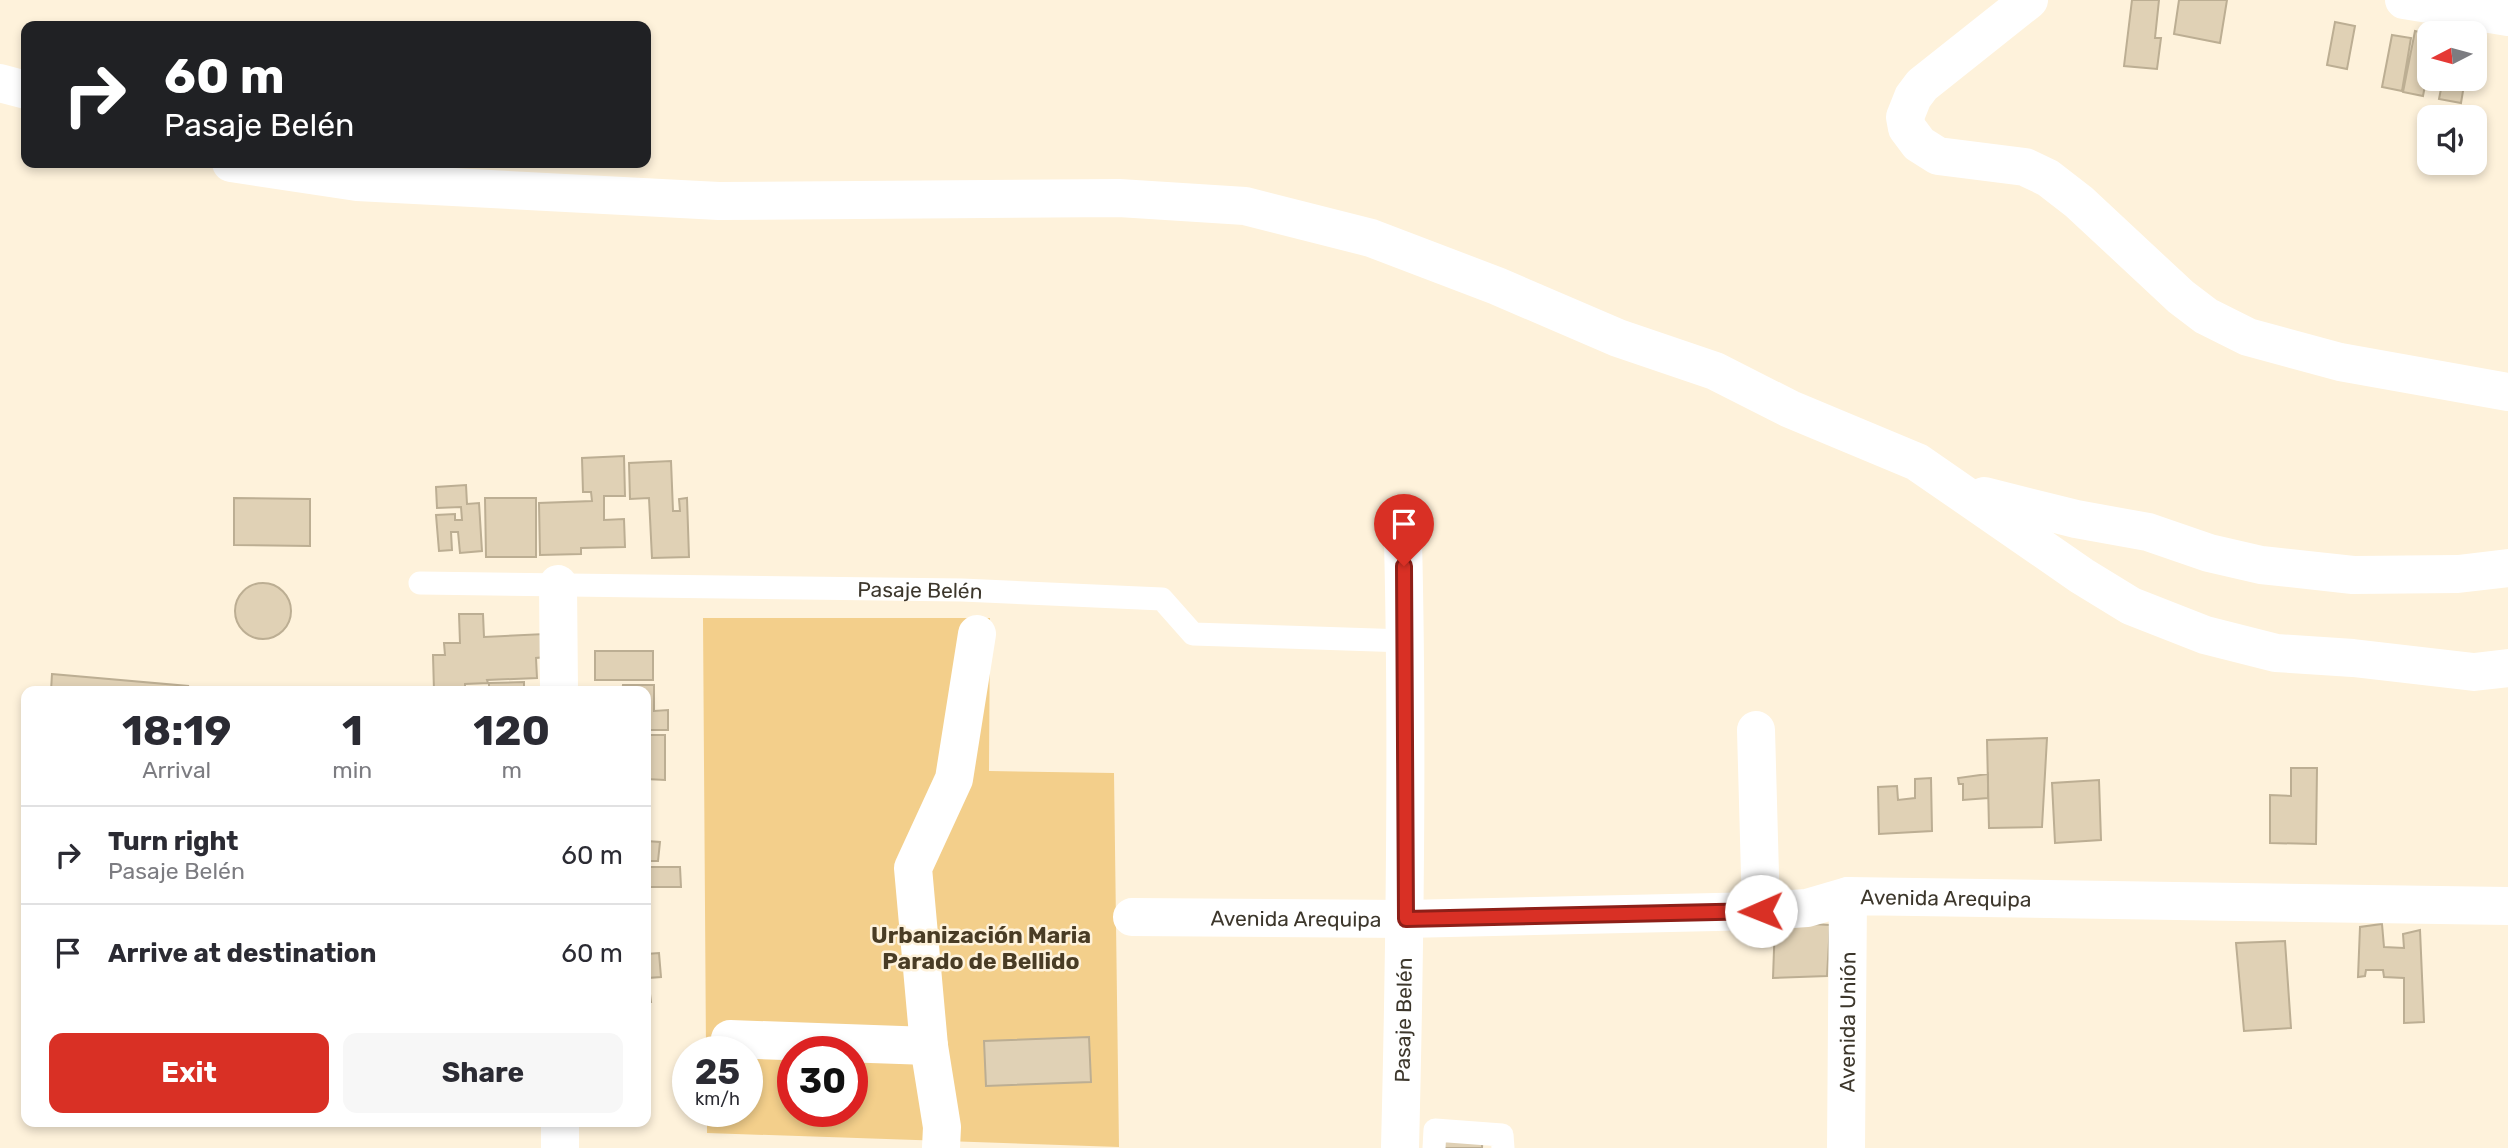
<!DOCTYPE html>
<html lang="en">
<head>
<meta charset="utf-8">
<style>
  body { margin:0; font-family:Rubik,sans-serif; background:#f7f7f7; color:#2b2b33; height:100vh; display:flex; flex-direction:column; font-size:26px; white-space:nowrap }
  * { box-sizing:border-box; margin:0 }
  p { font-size:23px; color:#7c7c81 }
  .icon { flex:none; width:38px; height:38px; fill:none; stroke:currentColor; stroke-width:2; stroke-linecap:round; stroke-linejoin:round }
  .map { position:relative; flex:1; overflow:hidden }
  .side { position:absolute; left:21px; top:686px; width:630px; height:441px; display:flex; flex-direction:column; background:#fff; border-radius:14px; box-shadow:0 4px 10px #0003 }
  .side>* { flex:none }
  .top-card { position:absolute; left:21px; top:21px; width:630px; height:147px; border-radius:14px; box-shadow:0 4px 10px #0003; background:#202124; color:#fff; overflow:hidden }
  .needle { width:46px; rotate:264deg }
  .controls { position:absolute; left:2417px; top:21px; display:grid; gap:14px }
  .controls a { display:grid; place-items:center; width:70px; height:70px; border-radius:14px; background:#fff; box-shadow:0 4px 10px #0003; font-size:35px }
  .speed { position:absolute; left:672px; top:1036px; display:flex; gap:14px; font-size:35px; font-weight:700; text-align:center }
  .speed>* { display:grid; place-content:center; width:91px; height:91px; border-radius:50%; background:#fff; box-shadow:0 4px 10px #0003; line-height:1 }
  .speed small { font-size:18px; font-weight:400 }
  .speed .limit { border:10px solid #d22; background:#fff; color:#111 }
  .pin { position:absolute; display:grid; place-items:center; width:60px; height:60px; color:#fff; margin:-72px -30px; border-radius:50% 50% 50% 0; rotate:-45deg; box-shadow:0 0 7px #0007 }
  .pin .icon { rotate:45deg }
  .me { position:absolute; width:77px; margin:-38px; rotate:269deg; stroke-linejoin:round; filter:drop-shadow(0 0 5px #0008) }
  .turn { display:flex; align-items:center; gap:24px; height:147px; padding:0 28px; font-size:32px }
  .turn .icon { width:91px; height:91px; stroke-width:2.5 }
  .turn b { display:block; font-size:49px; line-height:60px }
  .eta { display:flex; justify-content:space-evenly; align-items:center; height:119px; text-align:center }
  .eta b { font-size:42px; font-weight:700; line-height:49px }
  .button { display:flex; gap:14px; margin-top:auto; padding:14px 28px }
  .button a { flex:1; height:80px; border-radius:14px; background:#d93025; color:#fff; font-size:28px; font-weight:700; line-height:80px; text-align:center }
  .button a+a { background:#f7f7f7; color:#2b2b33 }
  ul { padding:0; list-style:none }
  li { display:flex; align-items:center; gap:21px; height:98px; padding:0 28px; border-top:2px solid #e1e1e2 }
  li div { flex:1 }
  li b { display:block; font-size:26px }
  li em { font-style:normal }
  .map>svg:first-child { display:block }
</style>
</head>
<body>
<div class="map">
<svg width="2508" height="1148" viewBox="0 0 2508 1148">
  <rect width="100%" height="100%" fill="#fef2db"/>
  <!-- green -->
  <path fill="#f3cf8b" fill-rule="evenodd" d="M703,618H990L989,771L1114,773L1119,1147L707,1133V1111H747V1052H706ZM793,1052H852V1111H793Z"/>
  <!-- building -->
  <path fill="#e0d1b5" stroke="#bcae93" stroke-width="2" d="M2132,0H2159L2155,38H2161L2157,69L2124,66Z
    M2179,0H2227L2220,43L2174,34Z
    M2335,22L2355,26L2347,69L2327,65Z
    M2415,31L2429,34V65L2423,96L2403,92Z
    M2392,35L2411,38L2402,91L2382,87Z
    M2443,79H2465L2461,103L2439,99Z
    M624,456L625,496H604V520L624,519L625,547L581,548V554L540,555L539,503L592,501L591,492H583L582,458Z
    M671,461L673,511H680L679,499L687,498L689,557L652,558L649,498L630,499L629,463Z
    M466,485L467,504L479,503L482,551L460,553L458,532H451L452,550L439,551L436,515L455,514V520H462L461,507L437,508L436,487Z
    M234,498L310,499V546L234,545Z
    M485,498H536V557H486Z
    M235 611a28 28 0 1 1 56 0a28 28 0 1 1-56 0Z
    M459,614H483L484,637L545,634L546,657L536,658L537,678L487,680L488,683L465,684V691H434L433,655H445L444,643H460Z
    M595,651H653V680H595Z
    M52,674L188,686L187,691H51Z
    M524,682V688L541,687V691H489V683Z
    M623,685H654V711L668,710V730H646V691H622Z
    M646,735H665V780L646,779Z
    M2047,738L2042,827L1989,828L1987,740Z
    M2291,768H2317L2316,844L2270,843V795L2291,796Z
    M1988,774V798L1963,800V784H1959L1958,778Z
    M1931,778L1932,831L1879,834L1878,787L1897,786L1898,800L1915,798V779Z
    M2099,780L2101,840L2055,843L2052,783Z
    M646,784H648L649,833H646Z
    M646,841L660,842L658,861H646Z
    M646,867H680L681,887H646Z
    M1775,922L1830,925L1827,976L1773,978Z
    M2382,924L2384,947L2404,948L2403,934L2420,930L2424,1022L2404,1023V978L2384,977L2383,970H2366L2365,976L2358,977L2360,927Z
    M2285,941L2291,1028L2244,1031L2236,943Z
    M659,953L661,977L648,978L651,1002H646V954Z
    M1089,1037L1091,1082L986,1086L984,1041Z
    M1439,1125L1483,1128L1482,1148H1437Z"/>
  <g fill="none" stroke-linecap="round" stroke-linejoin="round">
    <!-- service -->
    <g stroke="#fff" stroke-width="23">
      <path id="s1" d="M420,583L962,590L1162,599L1193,634L1406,641"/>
      <path d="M1434,1148L1435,1130L1502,1135L1503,1148"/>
    </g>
    <!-- minor -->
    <g stroke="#fff" stroke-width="38">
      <path d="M2029,0L1922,85L1913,97L1905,117L1907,128L1919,144L1938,156L2025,167L2048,178L2079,202L2181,297L2206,316L2248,337L2340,362L2508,392"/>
      <path d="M2404,0L2508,17"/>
      <path d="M0,83L26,90"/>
      <path d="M231,163L357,182L719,201L1119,198L1245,206L1371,238L1497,286L1618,338L1715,371L1790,409L1917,462L2082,576L2131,606L2205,635L2276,653L2353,658L2474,672L2508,668"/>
      <path d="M1984,496L2076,519L2148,532L2209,553L2261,565L2353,575L2458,574L2508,568"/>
      <path d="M558,584L559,691"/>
      <path d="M1756,730L1761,911"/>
      <path id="s2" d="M1132,917L1406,919L1761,911L1807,908L1848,896"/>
      <path d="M730,1039L929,1046"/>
      <path d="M560,1122V1148"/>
      <path d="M941,1148L942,1127L929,1046L913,868L954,779L977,634"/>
      <path id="s3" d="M1400,1148C1405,946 1408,743 1403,541"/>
    </g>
    <!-- secondary -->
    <path stroke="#fff" stroke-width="38" id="s4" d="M1846,1148L1848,896L2508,906"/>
  </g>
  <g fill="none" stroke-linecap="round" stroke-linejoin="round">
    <defs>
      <path id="route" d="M1404,566L1406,919L1761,911"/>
    </defs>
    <!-- route casing -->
    <use href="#route" stroke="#8d1f18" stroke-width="18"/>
    <!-- route -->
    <use href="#route" stroke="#d93025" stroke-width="12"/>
  </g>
  <g text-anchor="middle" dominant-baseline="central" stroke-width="5" stroke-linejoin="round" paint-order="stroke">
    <!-- street labels -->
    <g font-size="21" fill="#3d372c" stroke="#fef2db">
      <text stroke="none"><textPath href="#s1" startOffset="500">Pasaje Belén</textPath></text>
      <text stroke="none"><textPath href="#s4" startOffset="350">Avenida Arequipa</textPath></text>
      <text stroke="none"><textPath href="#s2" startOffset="164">Avenida Arequipa</textPath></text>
      <text stroke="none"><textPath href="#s3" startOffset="128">Pasaje Belén</textPath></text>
      <text stroke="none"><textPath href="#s4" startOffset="126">Avenida Unión</textPath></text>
    </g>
    <!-- neighbourhood labels -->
    <g font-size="23" font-weight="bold" fill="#493c25" stroke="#fef2db">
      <text x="981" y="935">Urbanización Maria<tspan x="981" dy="26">Parado de Bellido</tspan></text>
    </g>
  </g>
</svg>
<div class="controls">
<a><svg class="needle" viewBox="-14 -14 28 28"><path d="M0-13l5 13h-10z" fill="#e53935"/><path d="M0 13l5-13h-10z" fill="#7c7c81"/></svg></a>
<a><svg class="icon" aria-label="sound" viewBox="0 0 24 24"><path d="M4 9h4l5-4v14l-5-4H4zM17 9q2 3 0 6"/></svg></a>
</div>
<div class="speed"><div>25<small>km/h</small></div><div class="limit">30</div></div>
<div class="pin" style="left:1404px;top:566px;background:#d93025"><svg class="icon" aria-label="arrive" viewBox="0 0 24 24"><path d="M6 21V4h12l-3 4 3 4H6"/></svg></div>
<svg class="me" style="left:1761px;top:911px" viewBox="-20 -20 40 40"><circle r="19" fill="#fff"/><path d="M0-13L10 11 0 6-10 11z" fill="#d93025"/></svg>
<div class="top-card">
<div class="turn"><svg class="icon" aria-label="right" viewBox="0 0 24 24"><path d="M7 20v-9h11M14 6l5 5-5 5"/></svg><div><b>60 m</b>Pasaje Belén</div></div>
</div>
<section class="side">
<div class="eta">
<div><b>18:19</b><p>Arrival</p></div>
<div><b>1</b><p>min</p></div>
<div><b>120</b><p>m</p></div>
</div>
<ul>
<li><svg class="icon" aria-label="right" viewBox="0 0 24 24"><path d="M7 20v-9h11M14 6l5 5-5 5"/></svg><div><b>Turn right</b><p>Pasaje Belén</p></div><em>60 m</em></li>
<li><svg class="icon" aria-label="arrive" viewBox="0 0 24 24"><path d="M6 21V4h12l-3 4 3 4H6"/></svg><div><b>Arrive at destination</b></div><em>60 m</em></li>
</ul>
<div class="button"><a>Exit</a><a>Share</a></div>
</section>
</div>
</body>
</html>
